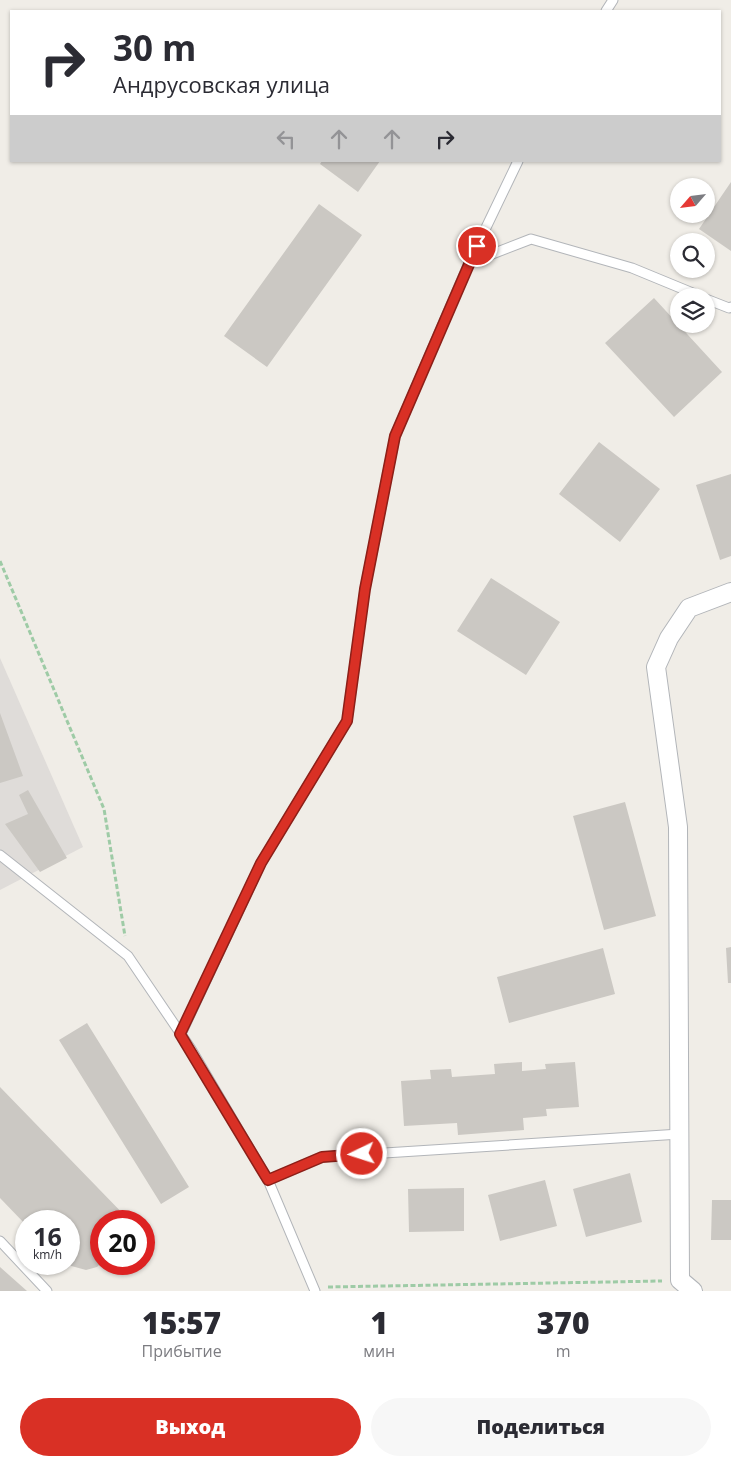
<!DOCTYPE html>
<html lang="ru">
<head>
<meta charset="utf-8">
<style>
  body { margin:0; font-family:"Open Sans",sans-serif; background:#f7f7f7; color:#2b2b33; height:100vh; display:flex; flex-direction:column; font-size:19px; white-space:nowrap }
  * { box-sizing:border-box; margin:0 }
  p { font-size:16px; color:#7c7c81 }
  .icon { flex:none; width:28px; height:28px; fill:none; stroke:currentColor; stroke-width:2; stroke-linecap:round; stroke-linejoin:round }
  .map { position:relative; height:1291px; overflow:hidden }
  .side { display:flex; flex-direction:column; background:#fff; flex:1 }
  .side>* { flex:none }
  .hud { position:absolute; left:10px; top:10px; width:711px; height:152px; border-radius:0px; box-shadow:0 1px 4px #0004; background:#fff; color:#2b2b33; overflow:hidden }
  .needle { width:32px; rotate:242deg }
  .controls { position:absolute; left:670px; top:178px; display:grid; gap:10px }
  .controls a { display:grid; place-items:center; width:45px; height:45px; border-radius:50%; background:#fff; box-shadow:0 1px 4px #0004; font-size:25px }
  .speed { position:absolute; left:15px; top:1210px; display:flex; gap:10px; font-size:25px; font-weight:700; text-align:center }
  .speed>* { display:grid; place-content:center; width:65px; height:65px; border-radius:50%; background:#fff; box-shadow:0 1px 4px #0004; line-height:1 }
  .speed small { font-size:12px; font-weight:400 }
  .speed .limit { border:8px solid #d22; background:#fff; color:#111 }
  .pin { position:absolute; display:grid; place-items:center; width:42px; height:42px; color:#fff; margin:-21px; border:2px solid #fff; border-radius:50%; box-shadow:0 1px 5px #0007 }
  .me { position:absolute; width:55px; margin:-28px; rotate:266deg; stroke-linejoin:round; filter:drop-shadow(0 0 4px #0008) }
  .turn { display:flex; align-items:center; gap:18px; height:105px; padding:0 20px; font-size:22px }
  .turn .icon { width:65px; height:65px; stroke-width:2.5 }
  .turn b { display:block; font-size:35px; line-height:42px }
  .lanes { display:flex; align-items:center; height:48px; padding:0 20px; background:#0003; justify-content:center; gap:25px; direction:ltr }
  .lanes .off { opacity:.35 }
  .eta { display:flex; justify-content:space-evenly; align-items:center; height:85px; text-align:center }
  .eta b { font-size:30px; font-weight:800; line-height:35px }
  .button { display:flex; gap:10px; margin-top:auto; padding:10px 20px }
  .button a { flex:1; height:58px; border-radius:30px; background:#d93025; color:#fff; font-size:20px; font-weight:800; line-height:58px; text-align:center }
  .button a+a { background:#f7f7f7; color:#2b2b33 }
  .map>svg:first-child { display:block }
</style>
</head>
<body>
<div class="map">
<svg width="731" height="1291" viewBox="0 0 731 1291">
  <rect width="100%" height="100%" fill="#f0ede7"/>
  <!-- industrial -->
  <path fill="#dfdcd9" d="M0,658L83,847L0,890Z"/>
  <!-- building -->
  <path fill="#cbc8c3" d="M322,161H380L358,192L320,164Z
    M731,182V251L699,229Z
    M319,204L362,235L267,367L224,336Z
    M654,298L722,372L674,417L605,343Z
    M599,442L660,489L620,542L559,494Z
    M731,474V556L720,560L696,485Z
    M491,578L560,622L526,675L457,631Z
    M0,713L23,776L0,783Z
    M28,790L67,858L40,872L5,824L28,814L19,795Z
    M625,802L656,916L604,930L573,816Z
    M731,947V983H728L726,948Z
    M603,948L615,994L509,1023L497,977Z
    M87,1023L189,1187L161,1204L59,1040Z
    M522,1062V1071L546,1069L545,1064L575,1062L579,1107L546,1109L547,1116L523,1118L524,1130L458,1135L457,1123L404,1126L401,1081L431,1079L430,1070L451,1069L452,1077L495,1074L494,1064Z
    M0,1087L130,1221H101V1263L97,1267L86,1270L64,1264H69V1221H26V1225L0,1198Z
    M630,1173L642,1222L586,1237L573,1189Z
    M545,1180L557,1226L500,1241L488,1195Z
    M464,1188V1231L409,1232L408,1189Z
    M712,1200H731V1240H711Z
    M0,1267L27,1291H0Z"/>
  <g fill="none" stroke-linecap="round" stroke-linejoin="round">
    <defs>
      <path id="service" d="M606,11L613,0
        M469,263L518,161
        M706,299L729,308L731,307
        M0,855L128,956L191,1049L268,1180L315,1291
        M181,1034L261,863L347,721L365,589L395,436L469,263L531,239L632,268L700,296
        M268,1180L322,1157L680,1134
        M0,1241L47,1291"/>
      <path id="minor" d="M693,1291L680,1280L678,827L656,667L669,638L689,608L731,592"/>
    </defs>
    <!-- service casing -->
    <use href="#service" stroke="#b2b5b9" stroke-width="11"/>
    <!-- minor casing -->
    <use href="#minor" stroke="#b2b5b9" stroke-width="20"/>
    <!-- path -->
    <path stroke="#9ecba6" stroke-width="3" stroke-dasharray="5 2.5" stroke-linecap="butt" d="M0,561L104,809L125,936
      M328,1287L662,1281"/>
    <!-- service -->
    <use href="#service" stroke="#fff" stroke-width="9"/>
    <!-- minor -->
    <use href="#minor" stroke="#fff" stroke-width="18"/>
  </g>
  <g fill="none" stroke-linecap="round" stroke-linejoin="round">
    <defs>
      <path id="route" d="M362,1154L322,1157L268,1180L180,1034L261,863L347,721L365,589L395,436L477,246"/>
    </defs>
    <!-- route casing -->
    <use href="#route" stroke="#8d1f18" stroke-width="12"/>
    <!-- route -->
    <use href="#route" stroke="#d93025" stroke-width="9"/>
  </g>
</svg>
<div class="controls">
<a><svg class="needle" viewBox="-14 -14 28 28"><path d="M0-13l5 13h-10z" fill="#e53935"/><path d="M0 13l5-13h-10z" fill="#7c7c81"/></svg></a>
<a><svg class="icon" aria-label="search" viewBox="0 0 24 24"><circle cx="10" cy="10" r="6"/><path d="M15 15l6 6"/></svg></a>
<a><svg class="icon" aria-label="layers" viewBox="0 0 24 24"><path d="M12 4l9 5-9 5-9-5zM3 14l9 5 9-5"/></svg></a>
</div>
<div class="speed"><div>16<small>km/h</small></div><div class="limit">20</div></div>
<div class="pin" style="left:477px;top:246px;background:#d93025"><svg class="icon" aria-label="arrive" viewBox="0 0 24 24"><path d="M6 21V4h12l-3 4 3 4H6"/></svg></div>
<svg class="me" style="left:362px;top:1154px" viewBox="-20 -20 40 40"><circle r="17" fill="#d93025" stroke="#fff" stroke-width="3"/><path d="M0-11L8 9 0 5-8 9z" fill="#fff"/></svg>
<div class="hud">
<div class="turn"><svg class="icon" aria-label="right" viewBox="0 0 24 24"><path d="M7 20v-9h11M14 6l5 5-5 5"/></svg><div><b>30 m</b>Андрусовская улица</div></div>
<div class="lanes"><svg class="icon off" aria-label="left" viewBox="0 0 24 24"><path d="M17 20v-9H6M10 6l-5 5 5 5"/></svg><svg class="icon off" aria-label="ahead" viewBox="0 0 24 24"><path d="M12 20V5M6 11l6-6 6 6"/></svg><svg class="icon off" aria-label="ahead" viewBox="0 0 24 24"><path d="M12 20V5M6 11l6-6 6 6"/></svg><svg class="icon" aria-label="right" viewBox="0 0 24 24"><path d="M7 20v-9h11M14 6l5 5-5 5"/></svg></div>
</div>
</div>
<section class="side">
<div class="eta">
<div><b>15:57</b><p>Прибытие</p></div>
<div><b>1</b><p>мин</p></div>
<div><b>370</b><p>m</p></div>
</div>
<div class="button"><a>Выход</a><a>Поделиться</a></div>
</section>
</body>
</html>
